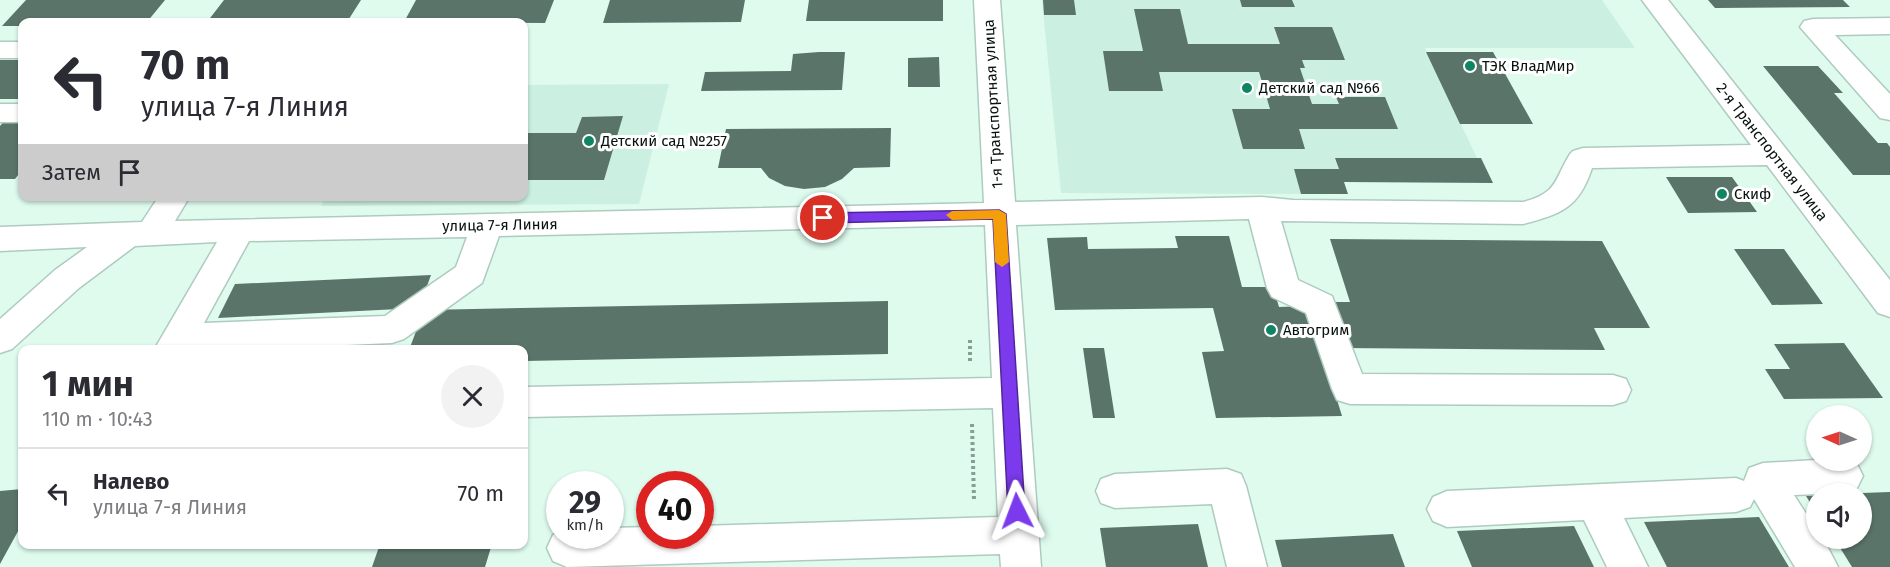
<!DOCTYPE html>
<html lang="ru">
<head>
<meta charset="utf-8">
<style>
  body { margin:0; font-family:"Fira Sans",sans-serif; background:#f2f2f3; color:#2b2b33; height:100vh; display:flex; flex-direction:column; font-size:22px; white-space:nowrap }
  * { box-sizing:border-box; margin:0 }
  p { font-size:20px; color:#7c7c81 }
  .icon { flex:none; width:33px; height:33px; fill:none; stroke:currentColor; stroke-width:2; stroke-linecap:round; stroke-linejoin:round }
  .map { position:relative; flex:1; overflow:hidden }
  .sheet { position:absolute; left:18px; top:345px; width:510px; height:204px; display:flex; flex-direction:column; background:#fff; border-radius:12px; box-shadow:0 2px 4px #0004 }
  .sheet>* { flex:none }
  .top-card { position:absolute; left:18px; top:18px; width:510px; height:183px; border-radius:12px; box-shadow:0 2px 4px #0004; background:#fff; color:#2b2b33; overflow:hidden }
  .needle { width:39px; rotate:273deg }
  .buttons { position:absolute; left:1806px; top:405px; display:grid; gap:12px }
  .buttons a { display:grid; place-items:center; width:66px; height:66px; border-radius:50%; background:#fff; box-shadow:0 2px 4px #0004; font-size:30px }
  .speed { position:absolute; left:546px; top:471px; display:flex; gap:12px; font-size:30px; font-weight:700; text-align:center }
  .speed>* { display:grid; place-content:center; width:78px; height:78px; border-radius:50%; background:#fff; box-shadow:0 2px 4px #0004; line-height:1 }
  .speed small { font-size:15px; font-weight:400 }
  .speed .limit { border:9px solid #d22; background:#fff; color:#111 }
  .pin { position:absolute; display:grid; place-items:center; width:51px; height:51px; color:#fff; margin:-26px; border:3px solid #fff; border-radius:50%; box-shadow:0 2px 6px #0007 }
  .me { position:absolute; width:66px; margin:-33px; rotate:357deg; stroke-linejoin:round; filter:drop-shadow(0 0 4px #0008) }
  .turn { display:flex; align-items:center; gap:21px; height:126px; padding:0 24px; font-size:27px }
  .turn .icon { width:78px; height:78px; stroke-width:2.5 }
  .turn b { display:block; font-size:42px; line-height:51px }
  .then { display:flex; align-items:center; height:57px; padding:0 24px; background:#0003; gap:12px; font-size:22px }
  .round { display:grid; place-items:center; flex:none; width:63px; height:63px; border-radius:32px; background:#f2f2f3 }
  .headline { display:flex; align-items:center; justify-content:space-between; height:102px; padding:0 24px }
  h1 { font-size:36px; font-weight:700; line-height:45px }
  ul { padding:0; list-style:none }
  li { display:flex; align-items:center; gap:18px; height:90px; padding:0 24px; border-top:2px solid #e1e1e2 }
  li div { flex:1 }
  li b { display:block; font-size:22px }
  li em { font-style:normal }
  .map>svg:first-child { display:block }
</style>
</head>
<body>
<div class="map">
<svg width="1890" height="567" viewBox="0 0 1890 567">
  <rect width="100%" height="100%" fill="#defbee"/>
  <!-- built -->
  <path fill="#cbf0e1" d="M1042,0H1602L1635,48H1425L1477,158H1335L1339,169H1294L1301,194L1061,193Z
    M669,84L639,204L321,206L326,196H524V85Z"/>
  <!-- building -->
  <path fill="#5a7469" d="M26,0H165L147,22H22V26H2Z
    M224,0H361L347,22H207Z
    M416,0H554L545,23L404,22Z
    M610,0H745L741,22L603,23Z
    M809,0H943V21H806Z
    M1043,0H1074L1076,15H1044Z
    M1240,0H1292L1295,7H1242Z
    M1708,0H1843L1850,7L1715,8Z
    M1134,9H1180L1188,44H1280L1274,27H1332L1345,60H1302L1305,68H1300L1312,104H1339L1336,97H1385L1398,129H1299L1305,149H1243L1232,109H1270L1259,72H1159L1163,91H1109L1103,51H1143Z
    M819,52H845L842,90L701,91L705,72L791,71L793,54Z
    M1426,52H1493L1533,124H1460Z
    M939,57L940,87H908V58Z
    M0,60H22V99H0Z
    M1763,66H1818L1843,93H1834L1878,143H1887L1890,147V175H1853Z
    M623,116L604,180H524V133H576L582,117Z
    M5,120H22V170L15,179H0V126Z
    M891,128L890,167L854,168L842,179L825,187L804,189L785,186L769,178L761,168H718L726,129Z
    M1335,158H1481L1493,183L1344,182L1348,194H1301L1294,169H1339Z
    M1666,177H1732L1757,212L1688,213Z
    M1175,236H1229L1242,287H1273L1279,307L1308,306L1342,416L1216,418L1202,352L1224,351L1213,308L1055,310L1047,238L1087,237L1088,249L1178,248Z
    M1330,239L1602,241L1650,328H1594L1605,350L1342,348L1328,302H1350Z
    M1734,249H1784L1823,304L1772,305Z
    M431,275L419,308L218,318L235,284Z
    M888,301V354L524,361V350H409L424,310Z
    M1844,343L1883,398L1784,399L1765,369H1790L1774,344Z
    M1083,348H1104L1115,418H1093Z
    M22,489V524L0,564V491Z
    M1890,492V567H1852L1834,538H1862V493Z
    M1816,495V512L1806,496Z
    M1759,517L1789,567H1667L1644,522Z
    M1198,524L1208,567H1106L1100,528Z
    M1574,526L1594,567H1472L1457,531Z
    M1393,534L1405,567H1282L1275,540Z
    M210,544H271V546L208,548Z
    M380,544H492L485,567H372Z"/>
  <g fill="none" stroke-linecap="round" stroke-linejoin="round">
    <defs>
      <path id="minor" d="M974,0H1000L1015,202L1262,197L1293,200L1523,202C1558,193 1554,180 1570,154L1573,151L1583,148L1751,145L1642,0H1668L1890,280V317L1878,313L1767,165L1592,168C1579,208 1561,214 1523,224L1281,221L1298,280L1332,296L1362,374L1613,375L1626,379L1631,390L1626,401L1613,405L1350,404L1337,400L1332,389L1306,313L1272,297L1267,288L1249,219L1016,225L1041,567H1001L1000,554L567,567L553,561L547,548L553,535L560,532V536H610V528L650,527V536H700V526L998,517L993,408L524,417V387L992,378L985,225L499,236L482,283L404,339L392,343L231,350H154L217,242L135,246L79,288L12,349L0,353V319L55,270L87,247L0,251V227L142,222L159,196H190L175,221L984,203ZM467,237L456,267L385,316L204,323L249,241Z
        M1890,18V34L1835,35L1890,94V120L1880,118L1800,27L1804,21L1813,19Z
        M0,42H22V58H0Z
        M0,104H22V122H0Z
        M1816,460H1848L1857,464L1863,476L1857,488L1844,493L1794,495L1816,529V538H1823L1838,567H1795L1754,499L1750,507L1736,512L1624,518L1648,567H1607L1584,520L1447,527L1433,521L1427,509L1433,497L1447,491L1736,478L1744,481L1749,468L1763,463Z
        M1227,469L1241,474L1246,486L1267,567H1227L1212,504L1115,508L1101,503L1096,491L1101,479L1115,474Z"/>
    </defs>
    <!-- minor casing -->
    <use href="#minor" stroke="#aecbbf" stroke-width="3"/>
    <!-- path -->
    <path stroke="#889d94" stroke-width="4" stroke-dasharray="3 3" stroke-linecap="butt" d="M970,340V362
      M972,424L974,500"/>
    <!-- minor -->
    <use href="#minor" fill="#fff" fill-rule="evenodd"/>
  </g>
  <!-- route -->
  <path fill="#7c3aed" stroke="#51269a" stroke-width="1.5" d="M999,210L1006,214L1025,511L1022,516L1017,518L1011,516L1008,511L993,219L823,223L816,218L823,213Z"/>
  <!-- slow -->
  <path fill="#f59e0b" d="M999,210L1006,214L1009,262L1002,267L995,262L993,219L952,220L946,215L952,211Z"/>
  <!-- markers -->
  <g fill="#108564" stroke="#fff" stroke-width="2">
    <circle cx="1470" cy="66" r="6"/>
    <circle cx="1247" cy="88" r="6"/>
    <circle cx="589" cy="141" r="6"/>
    <circle cx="1722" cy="194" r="6"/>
    <circle cx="1271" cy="330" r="6"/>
  </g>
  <g text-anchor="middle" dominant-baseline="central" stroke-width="6" stroke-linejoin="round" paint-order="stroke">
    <!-- poi labels -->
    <g font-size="15" fill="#07110d" stroke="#fff" text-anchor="start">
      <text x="1482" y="66">ТЭК ВладМир</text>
      <text x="1259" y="88">Детский сад №66</text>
      <text x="601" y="141">Детский сад №257</text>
      <text x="1734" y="194">Скиф</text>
      <text x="1283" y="330">Автогрим</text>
    </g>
    <!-- street labels -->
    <g font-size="15" fill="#07110d" stroke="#fff">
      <text transform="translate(993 104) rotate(-93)">1-я Транспортная улица</text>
      <text transform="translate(1772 152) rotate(52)">2-я Транспортная улица</text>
      <text transform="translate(500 225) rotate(-1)">улица 7-я Линия</text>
    </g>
  </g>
</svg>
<div class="buttons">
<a><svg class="needle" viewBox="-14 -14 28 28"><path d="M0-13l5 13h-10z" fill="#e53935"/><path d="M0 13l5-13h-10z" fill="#7c7c81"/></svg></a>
<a><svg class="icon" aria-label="sound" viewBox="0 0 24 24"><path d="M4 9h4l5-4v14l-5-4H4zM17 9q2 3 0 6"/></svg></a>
</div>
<div class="speed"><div>29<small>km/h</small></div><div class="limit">40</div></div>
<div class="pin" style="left:823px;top:218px;background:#d93025"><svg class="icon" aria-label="arrive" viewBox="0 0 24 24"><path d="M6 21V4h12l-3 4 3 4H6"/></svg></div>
<svg class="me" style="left:1017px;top:511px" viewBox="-20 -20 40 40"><path d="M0-17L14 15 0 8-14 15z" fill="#7c3aed" stroke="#fff" stroke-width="4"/></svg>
<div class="top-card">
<div class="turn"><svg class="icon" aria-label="left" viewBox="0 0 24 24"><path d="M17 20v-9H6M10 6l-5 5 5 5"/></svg><div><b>70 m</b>улица 7-я Линия</div></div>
<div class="then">Затем<svg class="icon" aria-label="arrive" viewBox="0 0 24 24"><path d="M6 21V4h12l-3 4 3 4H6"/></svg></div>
</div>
<section class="sheet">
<div class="headline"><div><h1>1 мин</h1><p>110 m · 10:43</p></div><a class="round"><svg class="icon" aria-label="close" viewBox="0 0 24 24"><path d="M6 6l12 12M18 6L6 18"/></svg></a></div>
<ul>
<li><svg class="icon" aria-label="left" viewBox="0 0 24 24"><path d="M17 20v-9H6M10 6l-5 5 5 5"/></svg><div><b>Налево</b><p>улица 7-я Линия</p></div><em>70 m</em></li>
</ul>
</section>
</div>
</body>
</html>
